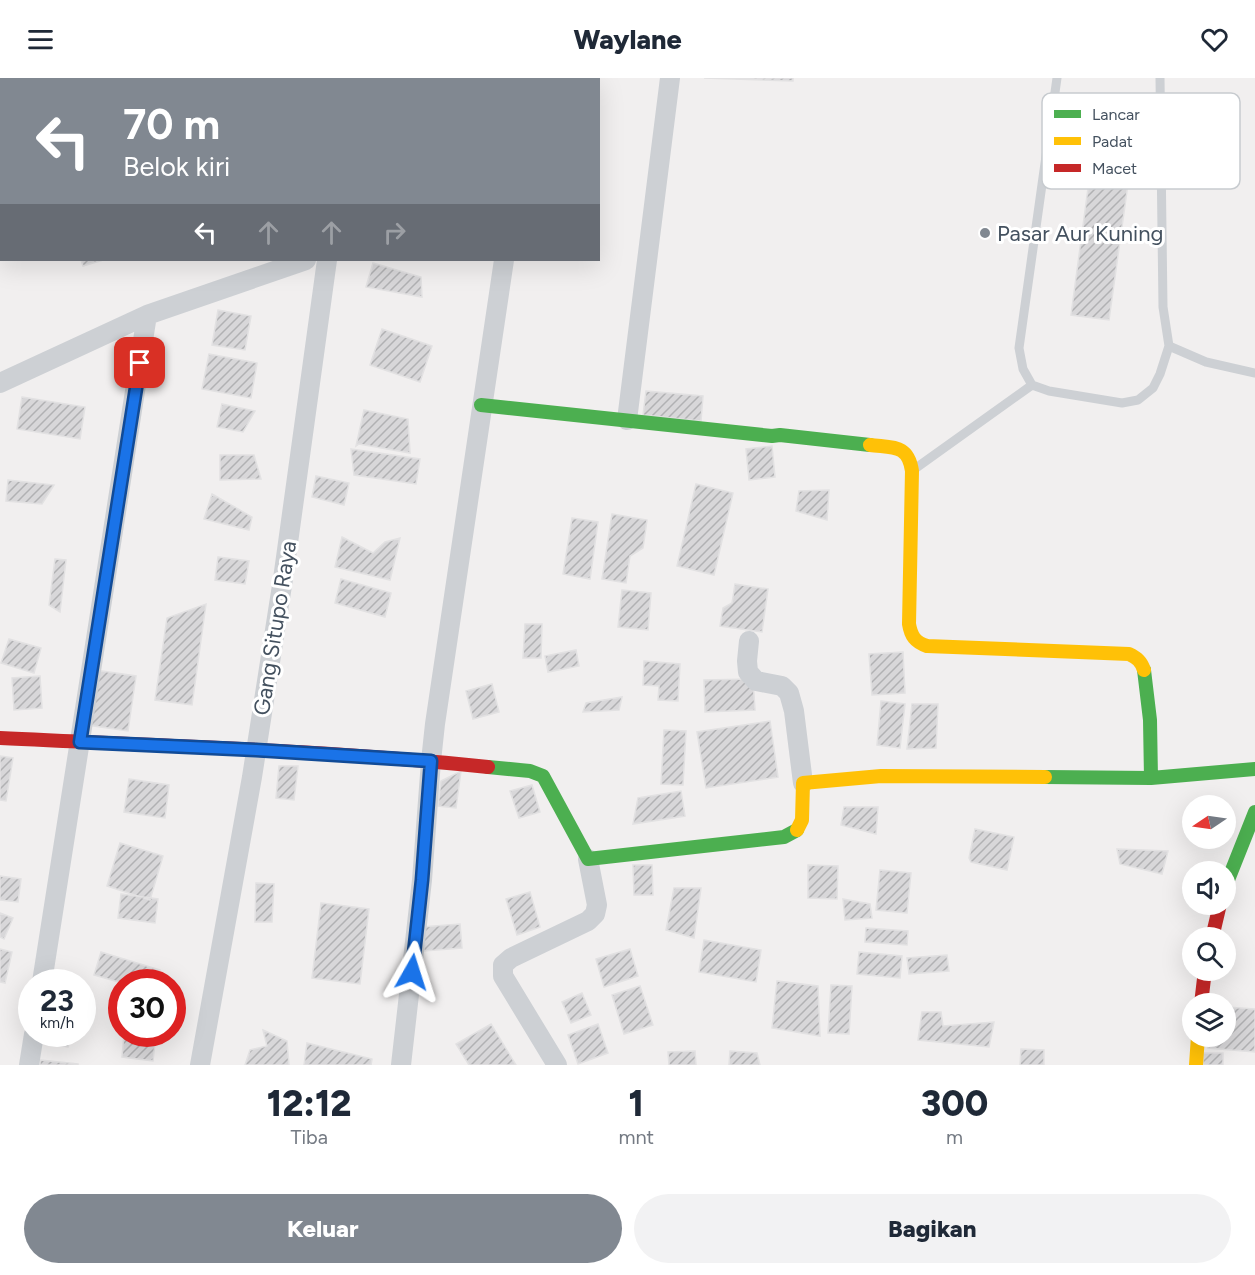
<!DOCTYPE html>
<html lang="id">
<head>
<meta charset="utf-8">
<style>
  body { margin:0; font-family:Figtree,sans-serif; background:#f2f2f3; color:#1f2937; height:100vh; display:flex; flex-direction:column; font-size:22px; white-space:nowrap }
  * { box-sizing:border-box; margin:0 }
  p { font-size:20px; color:#747a83 }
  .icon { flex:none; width:33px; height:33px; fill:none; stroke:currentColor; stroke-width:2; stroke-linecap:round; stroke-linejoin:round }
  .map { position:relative; height:987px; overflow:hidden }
  .side { display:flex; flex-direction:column; background:#fff; flex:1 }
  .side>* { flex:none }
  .guide { position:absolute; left:0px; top:0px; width:600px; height:183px; box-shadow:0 6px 24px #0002; background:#818891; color:#fff; overflow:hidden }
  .needle { width:39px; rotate:257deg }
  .fabs { position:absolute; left:1182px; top:717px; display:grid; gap:12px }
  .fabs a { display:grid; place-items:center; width:54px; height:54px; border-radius:50%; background:#fff; box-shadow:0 6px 24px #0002; font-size:30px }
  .speed { position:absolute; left:18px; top:891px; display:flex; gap:12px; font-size:30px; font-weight:700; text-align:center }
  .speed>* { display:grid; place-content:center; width:78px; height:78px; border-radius:50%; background:#fff; box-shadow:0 6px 24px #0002; line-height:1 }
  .speed small { font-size:15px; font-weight:400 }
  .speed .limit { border:9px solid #d22; background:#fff; color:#111 }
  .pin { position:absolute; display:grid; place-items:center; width:51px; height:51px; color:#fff; margin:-26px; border-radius:12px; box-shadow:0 3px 9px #0006 }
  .me { position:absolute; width:66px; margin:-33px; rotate:6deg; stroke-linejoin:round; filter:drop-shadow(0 0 4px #0008) }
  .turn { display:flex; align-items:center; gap:21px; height:126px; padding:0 24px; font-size:27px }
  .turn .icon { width:78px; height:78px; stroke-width:2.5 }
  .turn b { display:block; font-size:42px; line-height:51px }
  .lanes { display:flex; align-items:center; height:57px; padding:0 24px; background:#0003; justify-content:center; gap:30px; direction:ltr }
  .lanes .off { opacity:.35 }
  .eta { display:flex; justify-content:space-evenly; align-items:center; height:102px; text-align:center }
  .eta b { font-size:36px; font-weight:800; line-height:42px }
  .primary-button { display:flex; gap:12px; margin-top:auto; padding:12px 24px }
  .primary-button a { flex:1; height:69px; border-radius:36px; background:#818891; color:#fff; font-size:24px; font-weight:800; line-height:69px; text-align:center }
  .primary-button a+a { background:#f2f2f3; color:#1f2937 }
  header { display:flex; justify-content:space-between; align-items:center; height:78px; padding:0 24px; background:#fff; font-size:27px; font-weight:800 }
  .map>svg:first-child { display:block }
</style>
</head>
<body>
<header><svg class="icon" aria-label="menu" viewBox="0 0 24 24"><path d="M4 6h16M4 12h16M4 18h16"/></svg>Waylane<svg class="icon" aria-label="heart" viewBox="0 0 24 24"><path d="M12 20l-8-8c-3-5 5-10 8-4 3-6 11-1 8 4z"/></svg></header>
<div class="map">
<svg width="1255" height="987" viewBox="0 0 1255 987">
  <defs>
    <pattern id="building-hatch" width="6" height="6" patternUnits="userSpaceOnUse" patternTransform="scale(1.5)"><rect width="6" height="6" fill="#d8d7d9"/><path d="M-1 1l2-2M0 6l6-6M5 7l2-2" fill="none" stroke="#b1b1b3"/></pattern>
  </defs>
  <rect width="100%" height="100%" fill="#f1efef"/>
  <!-- building -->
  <path fill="url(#building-hatch)" stroke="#e2e1e2" stroke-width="1.5" d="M704,0H793V3Z
    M1100,21L1139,27L1109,242L1071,237Z
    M81,182H103L83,188Z
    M373,185L421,199L422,219L366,209Z
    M218,232L251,238L245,272L212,267Z
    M382,251L432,268L420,304L370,287Z
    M209,276L257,285L251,320L202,311Z
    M646,313L703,318L701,343L643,337Z
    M22,319L85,329L80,361L17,351Z
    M222,326L255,333L243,354L217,349Z
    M364,332L408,341L410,375L359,366L356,368Z
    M772,368L775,399L749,402L746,371Z
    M351,371L420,381L416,406L354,397Z
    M220,377H254L261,401L220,402Z
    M316,398L349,405L344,427L312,419Z
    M8,402L54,407L42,426L6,423Z
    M696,406L733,415L714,497L677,488Z
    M829,412L827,442L796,433L799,413Z
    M212,416L252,439L249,452L204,441Z
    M612,436L647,442L643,470L630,478L626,505L602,501Z
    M572,440L598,444L590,501L563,496Z
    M342,459L373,475L385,464L400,460L390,502L335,489Z
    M218,479L249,483L245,506L215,502Z
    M55,481L66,482L60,534L49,527Z
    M341,501L391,515L385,539L335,525Z
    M735,506L768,511L762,554L720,548L723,530L732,525Z
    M622,512L651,515L648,552L618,549Z
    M206,526L192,627L155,622L167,540Z
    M525,546H542L541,580H523Z
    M9,561L41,570L34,595L1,585Z
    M576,572L579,588L548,594L545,578Z
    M903,574L905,615L872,617L869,576Z
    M644,583L680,586L678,623L658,622L659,608L643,607Z
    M95,592L136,598L128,653L87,647Z
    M40,598L42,630L14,632L12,600Z
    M753,601L755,632L705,634L704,602Z
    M492,606L499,634L473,641L466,613Z
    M622,619L619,632L583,634L586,625Z
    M881,623L905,626L900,670L877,667Z
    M912,626H938L936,670L907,671Z
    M770,643L778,699L706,710L697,654Z
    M664,652L686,653L683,707L661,706Z
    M0,678L13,680L6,723L0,722Z
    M279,688H298L294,722L276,720Z
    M461,693L456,730L438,728L441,703Z
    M129,701L169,707L165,740L124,734Z
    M532,707L540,734L519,740L510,713Z
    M681,713L685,738L633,746L638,720Z
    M844,729H878L876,756L841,747Z
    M975,751L1014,759L1007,792L971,784L969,780Z
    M120,765L163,778L150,822L107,808Z
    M1117,771L1168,773L1162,796L1120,786Z
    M633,787H652L653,817H634Z
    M808,787L838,788L837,821L808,820Z
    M880,792L911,795L907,835L876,832Z
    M0,798L21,801L18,824L0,822Z
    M256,805L274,806L272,844H255Z
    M674,810H701L694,860L666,852Z
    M530,814L540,849L517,857L506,821Z
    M121,816L158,821L155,845L118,840Z
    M843,821L870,826L872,840L845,842Z
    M321,825L369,831L360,906L312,900Z
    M0,835L13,840L4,861L0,859Z
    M460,846L462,870L424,873L422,849Z
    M866,850L908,853L907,867L865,864Z
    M704,862L761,872L756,904L699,894Z
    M0,871L12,874L5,905L0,904Z
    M630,871L638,898L604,909L596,881Z
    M101,874L160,892L156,904L122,905L94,897Z
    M859,874L902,878L900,900L857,896Z
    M947,877L949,893L909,896L907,880Z
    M777,903L818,908L820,958L772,950Z
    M831,907L852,908L849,956L828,955Z
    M640,908L653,947L624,956L612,917Z
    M582,915L591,937L571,945L562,924Z
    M1226,929L1255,931V974L1208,970L1209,958H1226Z
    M922,934H941L943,948L994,944L989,969L918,962Z
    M491,946L516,987H469L456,966Z
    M598,946L608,975L578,986L568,957Z
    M263,952L287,963L289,987H245L250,972L267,968Z
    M53,956H71L68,969L51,966Z
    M124,956H156L153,983L122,979Z
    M307,965L372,981L371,987H304Z
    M1021,971L1044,972V987H1020Z
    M695,973L696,987H669L668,974Z
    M730,973L757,975L760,987H729Z
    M1203,975H1223V987H1203Z
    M40,982L78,986V987H40Z"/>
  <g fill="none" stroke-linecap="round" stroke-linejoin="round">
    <!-- lane -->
    <path stroke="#cdd0d4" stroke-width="9" d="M1057,0L1019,270L1023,291L1032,307L1049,313L1122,325L1138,322L1153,310L1160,296L1169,268L1206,284L1255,295
      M1160,0L1163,229L1169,268
      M916,390L1032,307"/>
    <!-- street -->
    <path stroke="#cdd0d4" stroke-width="20" d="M102,0V2
      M346,0L347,2
      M528,2V0
      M0,305L147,237L306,182
      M627,342L670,0
      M749,563L747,583L748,594L756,603L782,608L789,615L794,633L803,705
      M42,904L147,237
      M29,987L34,956
      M200,987L252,699L283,501L327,182
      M401,987L422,802L431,683L435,646L504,182
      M557,987L503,898V887L511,880L588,843L595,836L597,827L588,781"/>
    <!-- fast -->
    <path stroke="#4caf50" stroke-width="14" d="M481,327L772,358L780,357L870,367
      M1144,592L1150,642L1151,700
      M488,689L530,693L543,698L588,781L784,759L797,752
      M1045,699L1151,700L1255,691
      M1226,807L1255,734"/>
    <!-- slow -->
    <path stroke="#ffc107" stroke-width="14" d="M870,367C893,370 908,366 912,393L909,546C911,558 915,564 927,568L1129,576C1137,580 1141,583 1144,592
      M797,752L802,742L803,705L881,698L1045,699
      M1196,987L1198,958"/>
    <!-- jam -->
    <path stroke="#c62828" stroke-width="14" d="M0,660C163,668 326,672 488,689
      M1212,860L1220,826
      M1201,926L1205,892"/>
  </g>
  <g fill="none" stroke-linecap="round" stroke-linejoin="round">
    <defs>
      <path id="route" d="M140,285L80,664L256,672L431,683L422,802L412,894"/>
    </defs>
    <!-- route casing -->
    <use href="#route" stroke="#114b97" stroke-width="15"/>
    <!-- route -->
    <use href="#route" stroke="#1a73e8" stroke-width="10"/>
  </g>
  <!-- markers -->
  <circle fill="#818891" stroke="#fff" stroke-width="2" cx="985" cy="155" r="6"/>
  <g text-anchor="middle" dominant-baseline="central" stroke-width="6" stroke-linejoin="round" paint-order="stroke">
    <!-- poi labels -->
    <g font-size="22" fill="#44515f" stroke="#fff" text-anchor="start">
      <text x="997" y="155">Pasar Aur Kuning</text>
    </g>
    <!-- street labels -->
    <g font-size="22" fill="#44515f" stroke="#fff">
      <text transform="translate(275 550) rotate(-81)">Gang Situpo Raya</text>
    </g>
  </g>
  <!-- legend -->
  <rect x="1042" y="15" width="198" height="96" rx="9" fill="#fff" stroke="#c7cbcf" stroke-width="1.5"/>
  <rect x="1054" y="32" width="27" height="8" fill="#4caf50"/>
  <rect x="1054" y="59" width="27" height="8" fill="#ffc107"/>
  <rect x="1054" y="86" width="27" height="8" fill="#c62828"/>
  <g font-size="16" fill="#44515f">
    <text x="1092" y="42">Lancar</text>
    <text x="1092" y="69">Padat</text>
    <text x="1092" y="96">Macet</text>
  </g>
</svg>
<div class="fabs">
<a><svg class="needle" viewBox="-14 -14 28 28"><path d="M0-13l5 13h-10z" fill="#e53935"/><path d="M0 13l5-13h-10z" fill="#747a83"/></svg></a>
<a><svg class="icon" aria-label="sound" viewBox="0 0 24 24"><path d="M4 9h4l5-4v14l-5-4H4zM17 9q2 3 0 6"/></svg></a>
<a><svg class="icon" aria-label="search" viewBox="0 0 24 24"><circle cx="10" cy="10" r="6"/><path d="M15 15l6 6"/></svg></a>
<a><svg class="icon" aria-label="layers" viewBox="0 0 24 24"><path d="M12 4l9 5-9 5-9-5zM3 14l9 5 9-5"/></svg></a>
</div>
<div class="speed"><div>23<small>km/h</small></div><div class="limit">30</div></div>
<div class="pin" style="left:140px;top:285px;background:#d93025"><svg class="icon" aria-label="arrive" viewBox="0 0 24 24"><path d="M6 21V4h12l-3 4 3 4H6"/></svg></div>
<svg class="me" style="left:412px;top:894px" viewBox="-20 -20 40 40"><path d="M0-17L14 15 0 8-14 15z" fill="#1a73e8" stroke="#fff" stroke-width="4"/></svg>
<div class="guide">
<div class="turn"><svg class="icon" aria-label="left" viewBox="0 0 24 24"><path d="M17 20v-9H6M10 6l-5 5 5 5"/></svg><div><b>70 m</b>Belok kiri</div></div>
<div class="lanes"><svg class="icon" aria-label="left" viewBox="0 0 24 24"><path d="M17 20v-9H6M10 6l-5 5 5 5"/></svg><svg class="icon off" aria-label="ahead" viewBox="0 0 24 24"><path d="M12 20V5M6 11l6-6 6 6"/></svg><svg class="icon off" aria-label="ahead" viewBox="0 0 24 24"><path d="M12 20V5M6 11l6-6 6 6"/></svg><svg class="icon off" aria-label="right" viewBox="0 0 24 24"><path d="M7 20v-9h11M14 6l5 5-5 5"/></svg></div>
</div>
</div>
<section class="side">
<div class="eta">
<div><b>12:12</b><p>Tiba</p></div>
<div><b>1</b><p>mnt</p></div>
<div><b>300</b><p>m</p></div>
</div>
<div class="primary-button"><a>Keluar</a><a>Bagikan</a></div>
</section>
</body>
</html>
